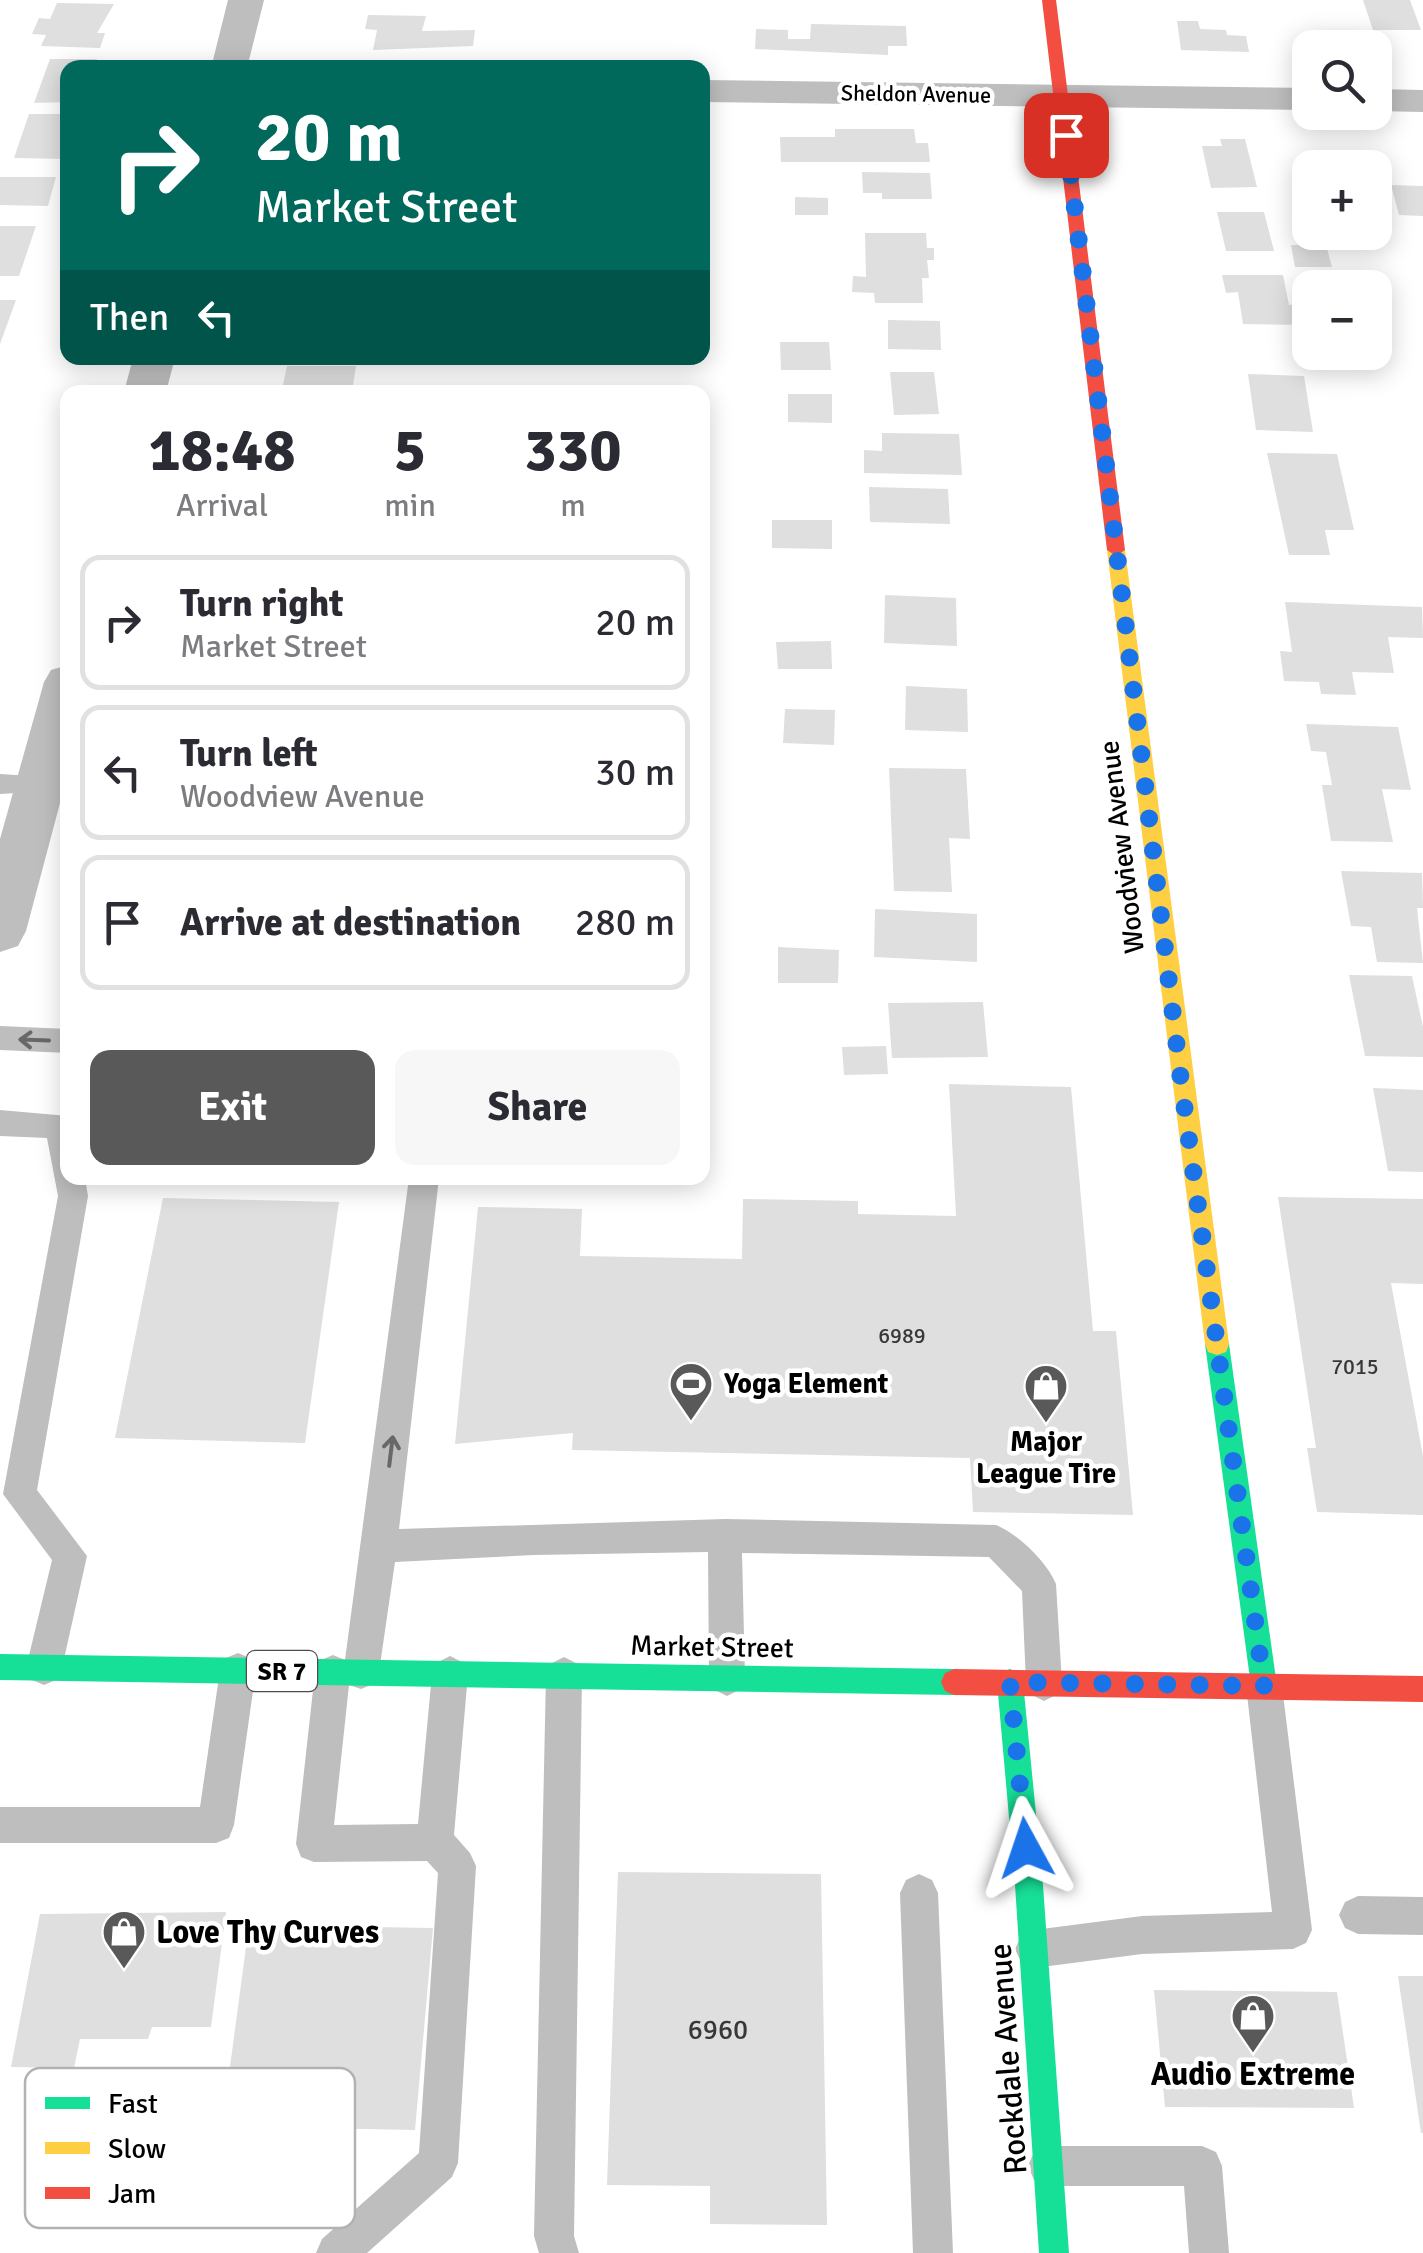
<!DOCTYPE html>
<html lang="en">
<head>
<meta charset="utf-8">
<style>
  body { margin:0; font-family:Signika,sans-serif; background:#f7f7f7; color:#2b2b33; height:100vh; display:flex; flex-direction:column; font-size:38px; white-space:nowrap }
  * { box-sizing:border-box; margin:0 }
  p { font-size:32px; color:#7c7c81 }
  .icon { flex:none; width:55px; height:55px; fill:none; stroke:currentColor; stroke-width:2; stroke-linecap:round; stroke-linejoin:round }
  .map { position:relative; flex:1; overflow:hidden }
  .sheet { position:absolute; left:60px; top:385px; width:650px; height:800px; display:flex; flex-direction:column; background:#fff; border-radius:20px; box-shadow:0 5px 25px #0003 }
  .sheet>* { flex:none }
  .banner { position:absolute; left:60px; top:60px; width:650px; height:305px; border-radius:20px; box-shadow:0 5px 25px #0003; background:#00695c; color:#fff; overflow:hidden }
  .tools { position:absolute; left:1292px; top:30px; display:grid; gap:20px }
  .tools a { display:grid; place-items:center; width:100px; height:100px; border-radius:20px; background:#fff; box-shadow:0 5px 25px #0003; font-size:50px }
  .pin { position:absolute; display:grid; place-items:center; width:85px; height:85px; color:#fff; margin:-42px; border-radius:20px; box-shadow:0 5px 15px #0006 }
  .me { position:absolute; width:110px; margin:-55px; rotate:355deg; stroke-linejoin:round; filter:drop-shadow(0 0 8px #0008) }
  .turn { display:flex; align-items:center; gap:35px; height:210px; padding:0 30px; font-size:45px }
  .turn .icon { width:130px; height:130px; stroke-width:2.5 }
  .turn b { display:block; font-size:70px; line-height:85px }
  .then { display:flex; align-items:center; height:95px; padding:0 30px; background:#0003; gap:20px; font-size:38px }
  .eta { display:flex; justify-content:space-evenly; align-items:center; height:170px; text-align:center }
  .eta b { font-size:60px; font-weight:700; line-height:70px }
  .primary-button { display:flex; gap:20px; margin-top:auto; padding:20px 30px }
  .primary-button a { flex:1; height:115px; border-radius:20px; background:#595959; color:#fff; font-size:40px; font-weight:700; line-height:115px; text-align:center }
  .primary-button a+a { background:#f7f7f7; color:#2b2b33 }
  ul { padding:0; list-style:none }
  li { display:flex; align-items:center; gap:30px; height:135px; margin:0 20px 15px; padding:0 10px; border:5px solid #e1e1e2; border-radius:20px }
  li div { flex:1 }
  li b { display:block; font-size:38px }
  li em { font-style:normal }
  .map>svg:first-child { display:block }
</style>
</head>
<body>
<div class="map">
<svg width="1423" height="2253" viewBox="0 0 1423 2253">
  <rect width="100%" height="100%" fill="#fff"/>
  <!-- building -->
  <path fill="#dfdfdf" d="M1363,0H1410L1421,30H1373Z
    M57,3L114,4L97,33H105L100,48L41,46L46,35L32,34L39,18L50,19Z
    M368,15L426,16L422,31L475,30L473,46L373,50L377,30L365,29Z
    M1177,21H1198L1200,29L1226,30L1227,35L1246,36L1249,52L1181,50Z
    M811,24L906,26L907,46H888V55L755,49L756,29L788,30V39H810Z
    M50,59H97L94,68H68V102L34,103Z
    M29,114H68L62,132H68L65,159L14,158Z
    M835,129H914L916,143H928L930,162H781L780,137H835Z
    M1220,139H1245L1257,187L1211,188L1202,146H1222Z
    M862,172L930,173L932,199H882V193H863Z
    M0,177H56L48,206L0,205Z
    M1391,185L1423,186V216L1399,215Z
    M795,197L828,198V215H795Z
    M1217,212H1264L1274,251H1226Z
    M0,226H36L19,276H0Z
    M865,233H926L927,248H934V260H927L929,278H922L923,303H875L874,293L852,292L853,276L866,277Z
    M1291,245H1326L1332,267H1295Z
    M1222,275H1283L1289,305L1310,300V325L1243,324L1238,292L1226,293Z
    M0,300H16L0,344Z
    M888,320L940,321L941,350L888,349Z
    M780,342H829L831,370H781Z
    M287,366H356L352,392H296L297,385H283Z
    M890,372H934L939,414L894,415Z
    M1248,374L1304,376L1313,432L1256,430Z
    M788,394H832V423L788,422Z
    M882,433L959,434L962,475L864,473V450L882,451Z
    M1267,453L1337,454L1354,530H1325L1330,555H1289Z
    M869,487L948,489L950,524L870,522Z
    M772,520H832V549L772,548Z
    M885,595L956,598L957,646L884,643Z
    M1285,602L1422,607L1423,638L1388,637L1394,673L1352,672L1356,695L1321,694L1319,682L1284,681L1280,651L1292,652Z
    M831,641L832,669H778L776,642Z
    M906,686L967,689L968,732L905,730Z
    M785,709L835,710L834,745L783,743Z
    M1306,724L1398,727L1411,790L1382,789L1393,842L1331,841L1322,785H1332L1326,752L1311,751Z
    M889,768L966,769L970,839L949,838L952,892L894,891Z
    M1341,871L1422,873L1423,908H1417L1423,963L1377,962L1371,927L1351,926Z
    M875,909L977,914V962L874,957Z
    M778,947L839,950L838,983H778Z
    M1349,975L1412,976L1423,1027V1057L1365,1056Z
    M983,1002L988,1057L892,1058L888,1003Z
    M886,1046L888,1074L844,1075L842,1047Z
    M949,1084L1071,1087L1093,1331H1116L1133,1515L973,1512L970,1458L572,1450L573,1433L455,1444L478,1207L582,1209L580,1256L742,1259L743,1199L858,1201V1214L956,1216Z
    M1373,1088L1423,1090V1172L1388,1171Z
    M1278,1197L1423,1199V1284L1391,1283L1423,1456V1515L1317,1512L1307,1448H1316Z
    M163,1198L339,1202L305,1443L115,1438Z
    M618,1872L821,1874L827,2225L710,2224V2186L607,2185Z
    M226,1912L211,2027H152L148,2039H80L74,2068L11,2067L40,1914Z
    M249,1925L433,1928L415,2130L222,2126Z
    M1398,1976H1423V2133H1421Z
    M1154,1990L1337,1992L1354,2108L1165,2107Z"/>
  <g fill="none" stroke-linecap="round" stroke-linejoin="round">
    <!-- lane -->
    <path fill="#bebebe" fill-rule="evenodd" d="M0,774L48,777L52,784L48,791L0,794Z
      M0,1026L68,1029V1053L0,1050Z
      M0,1110L68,1116V1178H85L88,1196L37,1490L87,1556L62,1668L56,1680L44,1685L32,1680L26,1668L52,1560L3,1494L58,1196L47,1138L0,1136Z
      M409,1178H439L399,1529L725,1519L996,1525C1018,1534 1047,1562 1056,1584L1062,1683L1056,1695L1044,1701L1032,1695L1026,1683L1022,1591L989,1557L742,1553L745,1678L739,1690L727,1696L715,1690L709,1678L708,1552L534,1555L395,1562L379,1672L373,1684L361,1689L349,1685L334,1825L418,1824L432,1674L438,1662L450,1656L462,1662L468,1674L454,1835L470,1853L476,1866L458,2163L452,2177L367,2253H316L322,2239L419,2153L438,1873L427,1861L314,1862L301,1857L296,1844L315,1672L321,1660L333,1655L345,1660Z
      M238,1653L250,1658L256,1670L234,1825L229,1838L216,1843H0V1807H200L220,1670L226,1658Z
      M564,1657L576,1663L582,1675L574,2236L579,2253H539L534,2236L546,1675L552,1663Z
      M1264,1668L1276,1674L1282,1686L1312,1930L1306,1943L1293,1949L1142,1954L1034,1968L1021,1962L1015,1949L1021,1936L1034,1930L1142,1916L1272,1912L1246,1686L1252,1674Z
      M919,1874L932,1880L938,1893L953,2253H913L900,1893L906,1880Z
      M1358,1896L1423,1897V1935L1358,1934L1345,1928L1339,1915L1345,1902Z
      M1048,2146H1202L1216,2152L1222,2166L1229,2253H1189L1184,2186H1048L1034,2180L1028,2166L1034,2152Z"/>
    <!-- street -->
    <path fill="#bebebe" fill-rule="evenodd" d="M228,0H264L247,68H211Z
      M702,80L1310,88V110L702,102Z
      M1375,89L1423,90V112L1375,111Z
      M133,358H175L166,392H124Z
      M68,665V773L26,931L18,946L0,952V839L44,682L51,670Z"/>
    <!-- fast -->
    <path fill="#16e098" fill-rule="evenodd" d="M1217,1333L1226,1336L1229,1344L1277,1686L1273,1695L1264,1699L1255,1695L1251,1686L1205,1344L1208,1336Z
      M0,1654L954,1669L963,1673L967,1682L963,1691L954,1695L0,1680Z
      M1010,1669L1019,1673L1023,1682L1043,1885L1069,2253H1039L1015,1885L997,1682L1001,1673Z"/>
    <!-- slow -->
    <path fill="#ffcf43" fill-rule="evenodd" d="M1116,544L1125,550L1229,1344L1226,1352L1217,1355L1208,1352L1205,1344L1107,550Z"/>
    <!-- jam -->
    <path fill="#f24e42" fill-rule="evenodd" d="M1042,0H1056L1125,550L1116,556L1107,550Z
      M954,1669L1423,1676V1702L954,1695L945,1691L941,1682L945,1673Z"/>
  </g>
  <!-- one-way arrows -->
  <defs><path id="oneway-shaft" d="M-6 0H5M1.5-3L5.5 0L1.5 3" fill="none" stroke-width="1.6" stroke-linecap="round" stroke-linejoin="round" transform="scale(2.5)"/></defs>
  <g stroke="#686868">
    <use href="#oneway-shaft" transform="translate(34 1040) rotate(-178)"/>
    <use href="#oneway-shaft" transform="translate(391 1451) rotate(-83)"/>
  </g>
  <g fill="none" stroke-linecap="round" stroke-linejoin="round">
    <!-- route -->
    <path stroke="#1a73e8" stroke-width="18" stroke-dasharray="0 32.4" d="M1026,1848L1010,1682L1264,1686L1182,1089L1066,135"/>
  </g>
  <!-- icons -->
  <defs>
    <symbol id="stadium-pin" viewBox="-11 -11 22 30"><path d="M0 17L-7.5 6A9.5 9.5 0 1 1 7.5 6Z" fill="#595959" stroke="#fff"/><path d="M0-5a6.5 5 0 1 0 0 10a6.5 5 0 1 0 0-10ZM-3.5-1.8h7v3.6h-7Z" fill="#fff"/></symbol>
    <symbol id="shop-pin" viewBox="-11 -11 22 30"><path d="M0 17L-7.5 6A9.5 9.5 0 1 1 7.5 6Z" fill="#595959" stroke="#fff"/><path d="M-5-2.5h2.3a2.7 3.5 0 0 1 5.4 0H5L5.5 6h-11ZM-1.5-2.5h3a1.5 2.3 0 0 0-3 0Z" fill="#fff"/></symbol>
  </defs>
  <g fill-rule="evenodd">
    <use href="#stadium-pin" x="666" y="1359" width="50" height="68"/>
    <use href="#shop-pin" x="1021" y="1361" width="50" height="68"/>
    <use href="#shop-pin" x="99" y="1907" width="50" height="68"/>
    <use href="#shop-pin" x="1228" y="1991" width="50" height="68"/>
  </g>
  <g text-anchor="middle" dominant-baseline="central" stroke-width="9" stroke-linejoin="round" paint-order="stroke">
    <!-- far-street labels -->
    <g font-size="22" fill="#000" stroke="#fff">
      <text transform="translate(916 94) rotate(1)">Sheldon Avenue</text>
    </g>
    <!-- number labels -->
    <g font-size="22" fill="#383838">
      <text x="902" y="1335">6989</text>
      <text x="1355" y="1366">7015</text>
    </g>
    <!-- shield labels -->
    <rect fill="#fff" stroke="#4c4c4c" stroke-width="2.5" x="247" y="1651" width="70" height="40" rx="8"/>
    <g font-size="25" font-weight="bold" fill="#000">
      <text x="282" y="1671">SR 7</text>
    </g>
    <!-- street labels -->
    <g font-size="28" fill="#000" stroke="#fff">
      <text transform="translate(1122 847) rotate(-97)">Woodview Avenue</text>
      <text transform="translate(712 1647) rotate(1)">Market Street</text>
    </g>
    <!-- poi labels -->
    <g font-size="28" font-weight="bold" fill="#000" stroke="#fff" text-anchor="start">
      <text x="724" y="1384">Yoga Element</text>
      <text x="1046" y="1442" text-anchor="middle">Major<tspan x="1046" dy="32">League Tire</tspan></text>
    </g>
    <!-- near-number labels -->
    <g font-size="28" fill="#383838">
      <text x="718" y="2030">6960</text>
    </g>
    <!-- near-poi labels -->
    <g font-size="32" font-weight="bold" fill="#000" stroke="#fff" text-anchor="start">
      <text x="156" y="1932">Love Thy Curves</text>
      <text x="1253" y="2074" text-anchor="middle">Audio Extreme</text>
    </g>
    <!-- near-street labels -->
    <g font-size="32" fill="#000" stroke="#fff">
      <text transform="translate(1008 2059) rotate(-94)">Rockdale Avenue</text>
    </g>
  </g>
  <!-- legend -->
  <rect x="25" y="2068" width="330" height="160" rx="15" fill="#fff" stroke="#b2b2b2" stroke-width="2.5"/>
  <rect x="45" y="2097" width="45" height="12" fill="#16e098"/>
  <rect x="45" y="2142" width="45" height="12" fill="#ffcf43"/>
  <rect x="45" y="2187" width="45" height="12" fill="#f24e42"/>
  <g font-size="28" fill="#000">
    <text x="108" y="2113">Fast</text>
    <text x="108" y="2158">Slow</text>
    <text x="108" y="2203">Jam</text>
  </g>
</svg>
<div class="tools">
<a><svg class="icon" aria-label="search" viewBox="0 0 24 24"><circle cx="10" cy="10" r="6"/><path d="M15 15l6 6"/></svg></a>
<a>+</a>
<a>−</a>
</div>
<div class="pin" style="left:1066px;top:135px;background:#d93025"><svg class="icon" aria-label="arrive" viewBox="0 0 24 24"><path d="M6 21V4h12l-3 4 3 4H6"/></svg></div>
<svg class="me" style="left:1026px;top:1848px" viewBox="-20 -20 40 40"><path d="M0-17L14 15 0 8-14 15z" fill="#1a73e8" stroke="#fff" stroke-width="4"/></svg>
<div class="banner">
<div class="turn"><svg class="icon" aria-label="right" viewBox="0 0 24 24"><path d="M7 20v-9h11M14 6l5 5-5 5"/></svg><div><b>20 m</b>Market Street</div></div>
<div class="then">Then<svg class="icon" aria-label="left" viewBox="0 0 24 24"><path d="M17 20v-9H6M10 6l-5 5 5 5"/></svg></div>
</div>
<section class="sheet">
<div class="eta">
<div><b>18:48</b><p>Arrival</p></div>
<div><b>5</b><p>min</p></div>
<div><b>330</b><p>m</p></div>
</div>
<ul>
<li><svg class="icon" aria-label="right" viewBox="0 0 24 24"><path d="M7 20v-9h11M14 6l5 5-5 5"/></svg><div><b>Turn right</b><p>Market Street</p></div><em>20 m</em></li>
<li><svg class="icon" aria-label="left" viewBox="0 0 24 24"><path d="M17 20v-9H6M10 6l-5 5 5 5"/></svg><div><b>Turn left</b><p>Woodview Avenue</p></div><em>30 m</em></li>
<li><svg class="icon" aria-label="arrive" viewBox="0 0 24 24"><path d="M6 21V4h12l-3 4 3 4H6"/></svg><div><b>Arrive at destination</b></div><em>280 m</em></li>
</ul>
<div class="primary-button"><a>Exit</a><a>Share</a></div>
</section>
</div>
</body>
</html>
